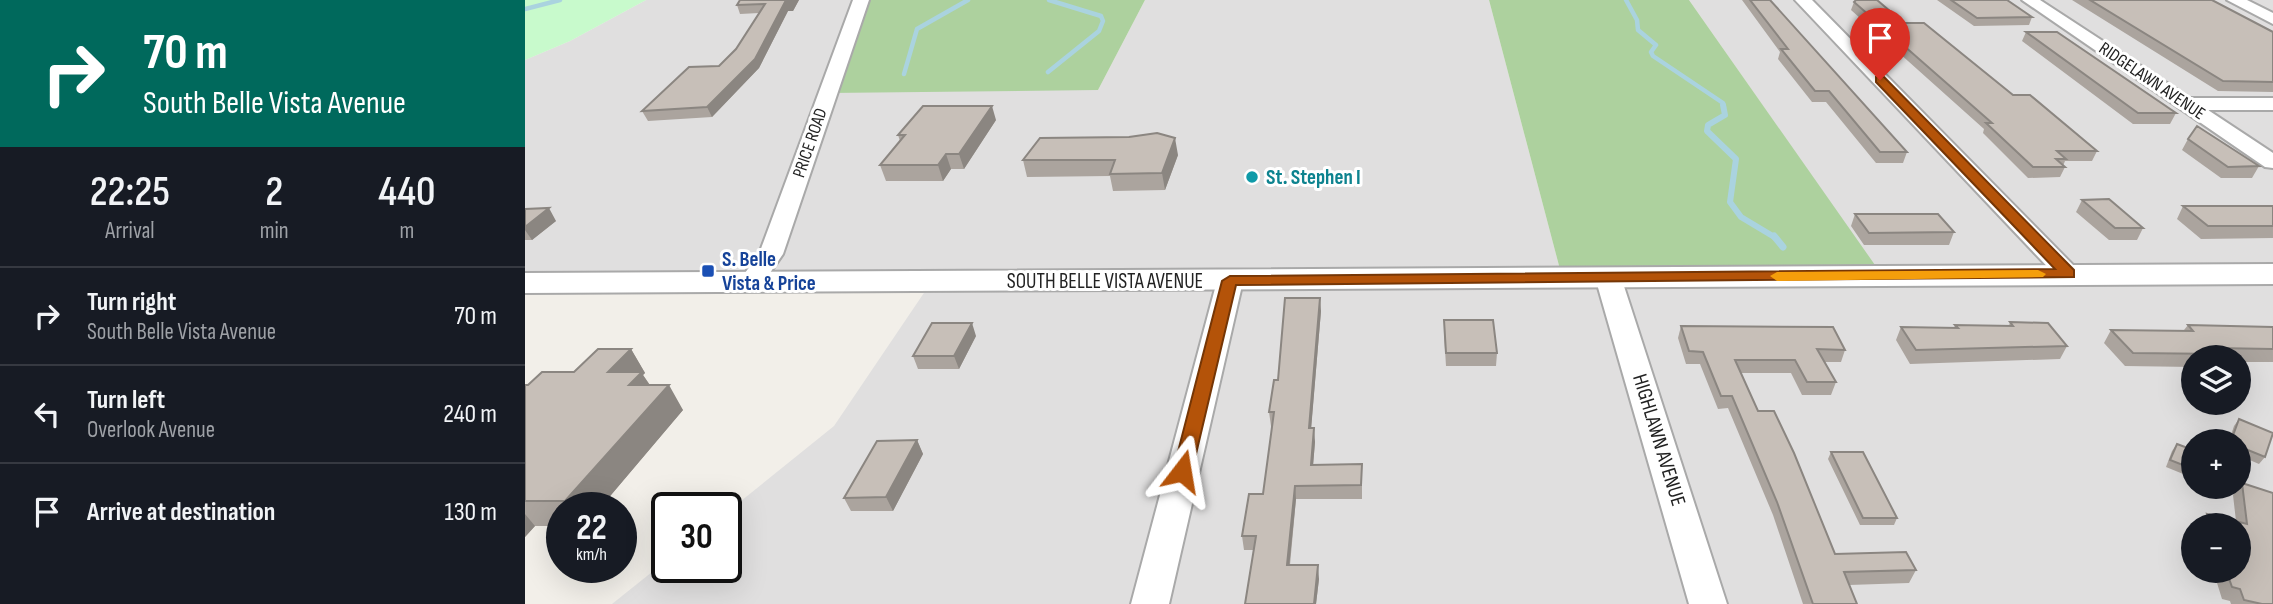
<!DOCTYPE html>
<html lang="en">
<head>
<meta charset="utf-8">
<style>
  body { margin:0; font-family:"Sofia Sans Condensed",sans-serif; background:#242831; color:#f1f3f6; height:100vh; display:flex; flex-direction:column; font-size:26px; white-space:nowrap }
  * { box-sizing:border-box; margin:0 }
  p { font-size:23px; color:#9ea1a6 }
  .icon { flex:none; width:38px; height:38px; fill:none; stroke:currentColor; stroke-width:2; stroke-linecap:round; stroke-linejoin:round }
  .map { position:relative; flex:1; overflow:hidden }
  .details { display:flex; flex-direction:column; background:#171b24; width:525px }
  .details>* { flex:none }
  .guide { background:#00695c; color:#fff; overflow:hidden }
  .controls { position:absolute; left:1656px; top:345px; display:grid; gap:14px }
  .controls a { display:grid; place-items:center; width:70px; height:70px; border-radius:50%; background:#171b24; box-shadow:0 7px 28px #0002; font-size:35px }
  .speed { position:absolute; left:21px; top:492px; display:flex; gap:14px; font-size:35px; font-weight:700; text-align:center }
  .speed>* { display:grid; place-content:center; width:91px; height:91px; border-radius:50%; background:#171b24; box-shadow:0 7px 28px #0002; line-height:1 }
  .speed small { font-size:18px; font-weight:400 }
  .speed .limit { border:4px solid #111; border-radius:10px; background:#fff; color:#111 }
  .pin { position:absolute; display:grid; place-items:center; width:60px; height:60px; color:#fff; margin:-72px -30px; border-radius:50% 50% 50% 0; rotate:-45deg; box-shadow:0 0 7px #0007 }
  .pin .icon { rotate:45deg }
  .me { position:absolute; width:77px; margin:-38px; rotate:14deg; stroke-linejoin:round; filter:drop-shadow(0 0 5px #0008) }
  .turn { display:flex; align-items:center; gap:24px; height:147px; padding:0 28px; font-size:32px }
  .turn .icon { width:91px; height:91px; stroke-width:2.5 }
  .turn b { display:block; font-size:49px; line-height:60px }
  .eta { display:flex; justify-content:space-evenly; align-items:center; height:119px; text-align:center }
  .eta b { font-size:42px; font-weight:600; line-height:49px }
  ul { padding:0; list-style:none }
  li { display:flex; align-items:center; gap:21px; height:98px; padding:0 28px; border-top:2px solid #363941 }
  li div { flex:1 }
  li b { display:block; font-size:26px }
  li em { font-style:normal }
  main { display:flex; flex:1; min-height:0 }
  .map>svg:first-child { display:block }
</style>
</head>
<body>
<main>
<section class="details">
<div class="guide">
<div class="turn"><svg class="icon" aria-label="right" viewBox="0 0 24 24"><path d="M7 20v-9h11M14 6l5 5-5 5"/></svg><div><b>70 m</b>South Belle Vista Avenue</div></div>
</div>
<div class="eta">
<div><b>22:25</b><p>Arrival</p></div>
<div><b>2</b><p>min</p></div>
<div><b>440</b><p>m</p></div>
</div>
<ul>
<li><svg class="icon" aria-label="right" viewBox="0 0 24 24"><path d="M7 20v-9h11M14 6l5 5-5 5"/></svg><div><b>Turn right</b><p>South Belle Vista Avenue</p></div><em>70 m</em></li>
<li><svg class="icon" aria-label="left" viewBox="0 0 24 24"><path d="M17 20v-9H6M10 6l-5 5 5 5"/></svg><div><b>Turn left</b><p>Overlook Avenue</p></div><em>240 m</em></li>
<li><svg class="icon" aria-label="arrive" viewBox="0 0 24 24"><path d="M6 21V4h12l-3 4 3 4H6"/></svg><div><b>Arrive at destination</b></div><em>130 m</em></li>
</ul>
</section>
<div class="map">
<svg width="1748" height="604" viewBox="0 0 1748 604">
  <rect width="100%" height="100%" fill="#f2efe9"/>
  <!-- residential -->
  <path fill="#e0dfdf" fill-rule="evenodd" d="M121,0H336L573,90L620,0H964L1037,277L1356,275L1164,0H1748V604H87L142,560V567H201V513L309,426L407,281L0,283V60L45,41ZM1668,357H1713V402H1668ZM1668,441H1713V486H1668ZM1668,525H1713V570H1668Z"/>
  <!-- forest -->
  <path fill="#add19e" d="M336,0H620L573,90L303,93Z
    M964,0H1164L1357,275L1037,277Z"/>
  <!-- park -->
  <path fill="#c8facc" d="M0,0H121L45,41L0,60Z"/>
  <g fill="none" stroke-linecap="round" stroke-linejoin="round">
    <!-- stream-far2 -->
    <path stroke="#aad3df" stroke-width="4.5" d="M1101,0L1112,20L1113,30L1131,45L1126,52L1128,56L1198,103L1199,107
      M0,9L35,0
      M523,72L574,31L578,21L576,16L524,0
      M379,74L392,29L443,0"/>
    <!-- stream-far1 -->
    <path stroke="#aad3df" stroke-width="6" d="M1198,105L1200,115L1183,125L1182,131L1211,159L1205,202L1216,217L1251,238"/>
    <!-- stream -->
    <path stroke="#aad3df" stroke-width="7" d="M1249,236L1258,247"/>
    <defs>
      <path id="minor" d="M328,0H344L258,254L236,286H218L214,281L234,254Z
        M1270,0H1287L1552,269L1556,274L1552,279H1534Z
        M1497,0H1515L1665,98H1748V110H1683L1748,153V168L1740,167Z
        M1702,0H1722L1748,13V24Z
        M1083,269L1092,272L1096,277L1202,604H1164L1070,277L1074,272Z
        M705,273L714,276L718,281L644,604H606L692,281L696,276Z"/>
      <path id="tertiary" d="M1748,264V284L0,293V273Z"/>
    </defs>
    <!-- minor casing -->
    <use href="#minor" stroke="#a9a9a9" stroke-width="4"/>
    <!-- tertiary casing -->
    <use href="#tertiary" stroke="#a9a9a9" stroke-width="4"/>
    <!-- minor -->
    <use href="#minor" fill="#fff" fill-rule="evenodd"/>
    <!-- tertiary -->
    <use href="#tertiary" fill="#fff" fill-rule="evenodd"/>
  </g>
  <!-- wall -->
  <path fill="#aba49e" d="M215,0H274L268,11H263L234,68L187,117L123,121L117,111L194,66L211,49L234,13L215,14L212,5Z
    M1217,0H1245L1382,152L1378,163H1351L1301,102H1287L1253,59L1255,52Z
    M1412,0H1482L1507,17L1504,25L1449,26Z
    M1547,0H1687L1748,32V92L1693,91Z
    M1329,2L1379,23L1488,95L1572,151L1567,161H1540L1538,166L1540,167L1535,177L1503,178L1458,133L1459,129L1326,10Z
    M1501,32L1651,113L1645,124H1608L1497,41Z
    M471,120L439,169H426L418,181H361L355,165L375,141L373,135Z
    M1663,139L1734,166L1727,178H1696L1657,150Z
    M653,155L640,190L588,191L585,176L502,177L498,160Z
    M1557,200L1618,228L1612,240H1584L1551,212Z
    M1658,206H1748V238L1676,239L1652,219Z
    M0,209L31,221L7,240H0Z
    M1330,214L1429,232L1424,245H1339L1326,226Z
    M796,311L786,428L790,442L788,465L837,464V499H771L765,565L794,579L791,604H720L729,550H719L717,536L738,494L747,426H746L744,412L753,380Z
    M919,320L972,353L971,366H921L919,333Z
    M1485,322L1542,346L1535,359L1385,364L1371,340L1376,327L1429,328L1430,325L1484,326Z
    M1663,325L1748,327V362H1713V357H1668V367L1600,366L1579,343L1586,330H1659Z
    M1156,326L1320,350L1316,362H1299L1311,382L1306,395H1277L1266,373H1216L1233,411L1310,554L1391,570L1384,583L1324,585L1332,604H1278L1248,515L1203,408L1193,409L1175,364H1161L1153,338Z
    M451,336L434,369H393L388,356Z
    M106,349L120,373L118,375L125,385L158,410L75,508H37V526H10L0,537V385L49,372Z
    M1714,419L1740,457L1734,464L1713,455V441H1704L1709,426Z
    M392,440L398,454L368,511H326L319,498Z
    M1652,444L1668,450V478L1641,467L1647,451Z
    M1306,452L1372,518L1369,525H1335L1303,459Z
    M1717,483L1748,604H1706L1705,601L1697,599L1688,570H1713V525H1674L1682,514L1711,521L1708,495Z
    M1689,486H1702L1699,490Z"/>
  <!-- shaded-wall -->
  <path fill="#8b8681" d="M265,0H274L268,11H263L234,68L187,117L182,107L260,2Z
    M467,106L471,120L439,169L434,154Z
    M650,138L653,155L640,190L637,173Z
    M421,154L426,169L418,181L413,165Z
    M24,208L31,221L7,240L0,230V227Z
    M795,298L796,311L785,442L784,428Z
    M447,323L451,336L434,369L429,356Z
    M106,349L120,373L118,375L132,396L119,410L83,372Z
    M144,385L158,410L75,508H45L40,501Z
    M789,428L790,442L787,478L786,465Z
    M392,440L398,454L368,511L361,497Z
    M770,486L771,499L763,578L762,565Z
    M0,514L10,526L0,537Z
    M793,565L794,579L791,604H789Z"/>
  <!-- building -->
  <path fill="#c7bfb8" stroke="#8b8681" stroke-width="2" d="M215,0H265L264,2H260L230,59L182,107L117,111L164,67L194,66L211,49L240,4L212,5Z
    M1225,0H1245L1382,152H1355L1304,91H1290L1256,49H1263Z
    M1331,0H1352L1379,23H1399L1488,95H1505L1572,151H1532L1541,159H1531L1540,167H1508L1461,123H1467L1329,2Z
    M1426,0H1482L1507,17L1452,18Z
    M1565,0H1687L1748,32V82L1698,81Z
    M1501,32H1532L1651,113H1613Z
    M398,106H467L434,154H421L413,165H355L380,135H373Z
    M1672,126L1734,166L1703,167L1663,139Z
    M632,133L650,138L637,173L585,174L590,160H498L515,138L604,137Z
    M1584,199L1618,228H1590L1557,200Z
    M1658,206H1748V226H1683Z
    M24,208L0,227V209Z
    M1330,214H1413L1429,232L1344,233Z
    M760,298H795L784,428H789L786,465L837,464L836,485L770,486L762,565H793L789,604H720L731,536H717L724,494H738L749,412H744L749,380H753Z
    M919,320H968L972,353H921Z
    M1485,322L1523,323L1542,346L1391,350L1376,327L1433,328L1430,325L1488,326Z
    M407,323H447L429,356H388Z
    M1663,325L1748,327V349L1691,348L1697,354L1608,353L1586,330L1668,331Z
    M1156,326L1308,327L1320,350L1292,349L1311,382H1282L1270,360H1210L1233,411H1249L1269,453L1310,554L1381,552L1391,570L1319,572L1332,604H1288L1252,502L1207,396H1196L1178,352L1164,351Z
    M73,349H106L83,372H117L104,385H144L40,501H0V385H3L17,372H49Z
    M1714,419L1748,433L1740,457L1713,446V441H1706Z
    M392,440L361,497L319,498L352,441Z
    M1652,444L1668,450V469L1645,460Z
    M1306,452H1338L1372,518H1338Z
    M1717,483L1748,493V604H1737L1719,600L1715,589L1707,587L1701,570H1713V525H1686L1682,514L1722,524Z"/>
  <!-- route -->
  <path fill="#b45309" stroke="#753606" stroke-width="2" d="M1351,77H1359L1549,270V277L711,285L667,471L657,478L651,476L648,471L697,281L705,276L1530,269L1351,82Z"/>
  <!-- slow -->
  <path fill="#f59e0b" d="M1513,270L1521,274L1518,277L1252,281L1245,276L1252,272Z"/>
  <!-- markers -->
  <circle fill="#0f9aa8" stroke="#fff" stroke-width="2.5" cx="727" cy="177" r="7"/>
  <rect fill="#1a4fb4" stroke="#fff" stroke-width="2.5" x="176" y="264" width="14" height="14" rx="3.5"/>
  <g text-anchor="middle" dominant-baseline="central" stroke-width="6" stroke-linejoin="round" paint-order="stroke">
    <!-- far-street labels -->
    <g font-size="18" fill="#222" stroke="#fff">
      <text transform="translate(1627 81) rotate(34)">RIDGELAWN AVENUE</text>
      <text transform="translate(285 143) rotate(-71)">PRICE ROAD</text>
    </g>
    <!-- culture labels -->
    <g font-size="21" font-weight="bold" fill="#0d838f" stroke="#fff" text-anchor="start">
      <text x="741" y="177">St. Stephen I</text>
    </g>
    <!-- transit labels -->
    <g font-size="21" font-weight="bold" fill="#164399" stroke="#fff" text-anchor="start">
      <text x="197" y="259">S. Belle<tspan x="197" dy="24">Vista &amp; Price</tspan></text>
    </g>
    <!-- street labels -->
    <g font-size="21" fill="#222" stroke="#fff">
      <text x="580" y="281">SOUTH BELLE VISTA AVENUE</text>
      <text transform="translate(1134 440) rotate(73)">HIGHLAWN AVENUE</text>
    </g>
  </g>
</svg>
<div class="controls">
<a><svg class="icon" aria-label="layers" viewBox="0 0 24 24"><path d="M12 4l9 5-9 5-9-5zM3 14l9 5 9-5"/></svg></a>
<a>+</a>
<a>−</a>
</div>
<div class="speed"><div>22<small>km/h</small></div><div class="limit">30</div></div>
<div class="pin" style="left:1355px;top:80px;background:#d93025"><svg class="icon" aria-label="arrive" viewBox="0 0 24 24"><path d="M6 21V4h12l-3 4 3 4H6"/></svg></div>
<svg class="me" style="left:657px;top:471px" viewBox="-20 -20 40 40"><path d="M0-17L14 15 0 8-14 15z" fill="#b45309" stroke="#fff" stroke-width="4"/></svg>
</div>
</main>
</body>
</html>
